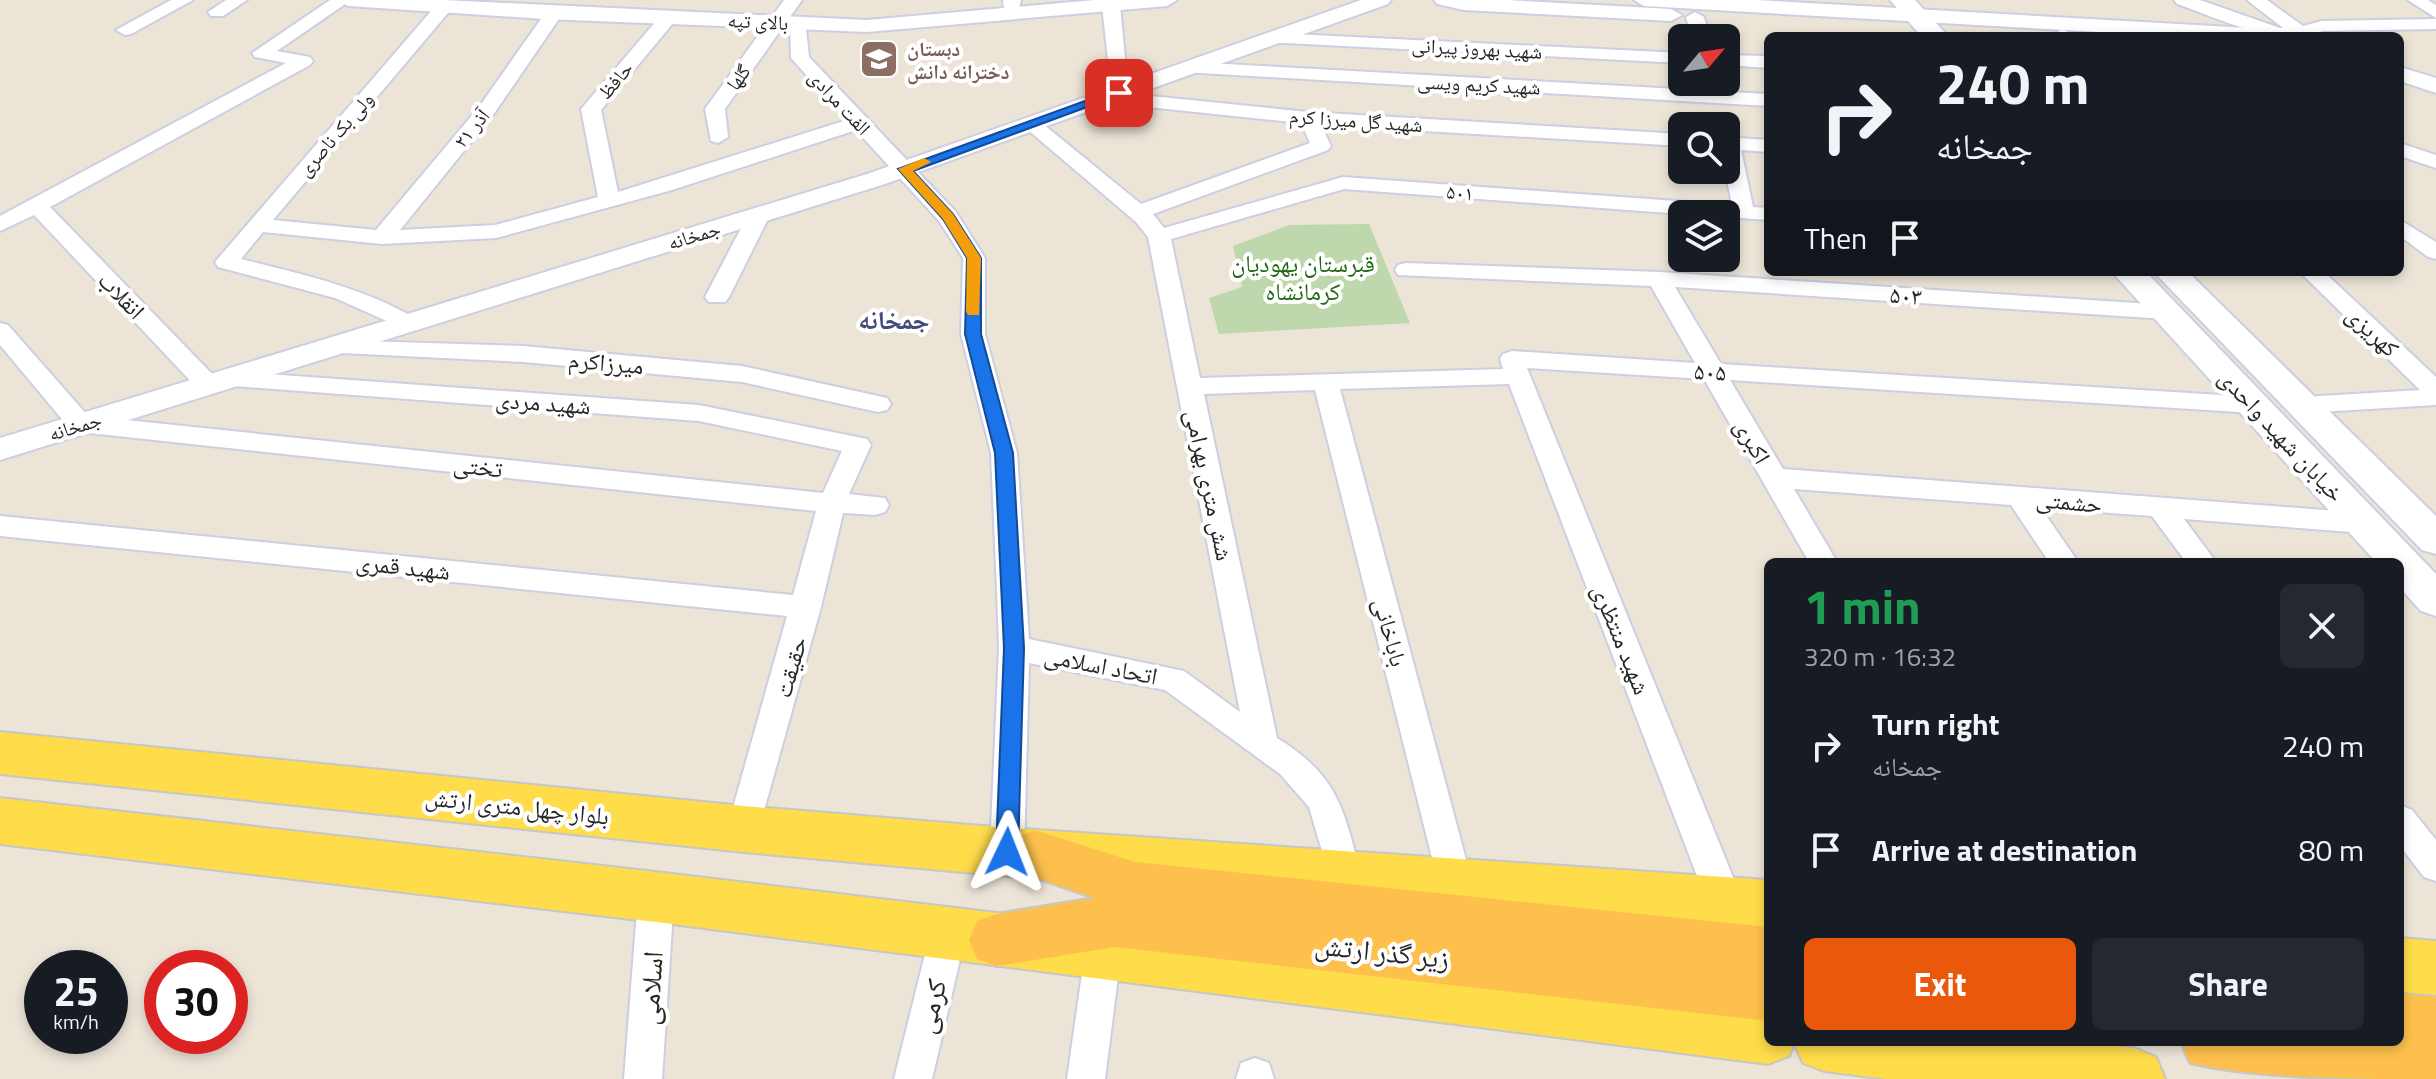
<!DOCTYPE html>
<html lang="en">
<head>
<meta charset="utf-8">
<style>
  body { margin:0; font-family:"Titillium Web","Noto Naskh Arabic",sans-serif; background:#242831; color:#f1f3f6; height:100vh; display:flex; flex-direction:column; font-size:30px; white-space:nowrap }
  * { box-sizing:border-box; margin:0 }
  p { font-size:26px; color:#9ea1a6 }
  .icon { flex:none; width:44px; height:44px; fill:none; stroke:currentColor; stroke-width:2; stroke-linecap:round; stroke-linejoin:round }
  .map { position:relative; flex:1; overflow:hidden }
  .details { position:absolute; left:1764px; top:558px; width:640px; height:488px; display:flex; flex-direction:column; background:#171b24; border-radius:12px; box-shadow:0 4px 12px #0003 }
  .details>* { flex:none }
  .hud { position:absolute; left:1764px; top:32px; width:640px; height:244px; border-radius:12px; box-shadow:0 4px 12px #0003; background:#171b24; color:#f1f3f6; overflow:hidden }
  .needle { width:52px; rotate:61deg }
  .tools { position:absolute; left:1668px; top:24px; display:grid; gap:16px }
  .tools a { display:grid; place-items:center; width:72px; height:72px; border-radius:12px; background:#171b24; box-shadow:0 4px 12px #0003; font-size:40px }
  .speed { position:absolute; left:24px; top:950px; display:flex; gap:16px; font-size:40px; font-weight:700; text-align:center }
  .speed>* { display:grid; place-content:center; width:104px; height:104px; border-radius:50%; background:#171b24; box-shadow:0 4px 12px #0003; line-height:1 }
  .speed small { font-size:20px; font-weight:400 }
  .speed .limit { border:12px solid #d22; background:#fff; color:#111 }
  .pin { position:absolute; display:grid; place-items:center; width:68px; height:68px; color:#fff; margin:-34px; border-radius:16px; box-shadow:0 4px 12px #0006 }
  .me { position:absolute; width:88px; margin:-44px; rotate:2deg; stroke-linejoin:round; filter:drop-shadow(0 0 6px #0008) }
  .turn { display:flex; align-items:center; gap:28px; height:168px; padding:0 40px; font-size:36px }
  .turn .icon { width:104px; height:104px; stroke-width:2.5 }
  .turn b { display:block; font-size:56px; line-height:68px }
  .then { display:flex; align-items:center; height:76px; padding:0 40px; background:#0003; gap:16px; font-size:30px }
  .round { display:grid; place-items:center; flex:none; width:84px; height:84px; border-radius:12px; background:#242831 }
  .summary { display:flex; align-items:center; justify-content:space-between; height:136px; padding:0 40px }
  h1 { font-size:48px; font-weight:700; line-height:60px; color:#1e9e55 }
  .primary-button { display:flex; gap:16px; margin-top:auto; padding:16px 40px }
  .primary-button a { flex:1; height:92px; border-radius:12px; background:#ea580c; color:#fff; font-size:32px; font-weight:700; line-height:92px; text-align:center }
  .primary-button a+a { background:#242831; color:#f1f3f6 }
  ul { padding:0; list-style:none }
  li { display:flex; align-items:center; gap:24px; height:104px; padding:0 40px }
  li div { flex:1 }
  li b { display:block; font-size:30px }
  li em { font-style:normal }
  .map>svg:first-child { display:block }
</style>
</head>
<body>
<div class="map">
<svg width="2436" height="1079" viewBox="0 0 2436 1079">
  <rect width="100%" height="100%" fill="#ece4d7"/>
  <!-- cemetery -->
  <path fill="#bfd7ac" d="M1369,224L1410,323L1219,334L1209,298L1242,287L1233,246L1289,225Z"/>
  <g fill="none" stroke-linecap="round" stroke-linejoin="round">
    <defs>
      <path id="minor" d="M171,0H193L131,34L125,35L116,30Z
        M226,0H247L223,16H211L208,12Z
        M330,0H351L277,51L310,57L313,61L310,65L50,207L215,377L226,371L699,405L867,439L871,445L849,494L885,498L889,505L885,512L875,515L843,513L821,607L756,839L744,844L732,839L727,829L787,616L0,536V516L793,595L816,511L80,432L71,430L0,345V323L8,325L88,416L823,493L842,451L699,421L220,385L208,392L199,390L34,215L0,231V216L286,63L255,57L252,53Z
        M784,0H802L725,109L728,137L718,143L711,141L705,109Z
        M1003,0H1021L1017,18H1005Z
        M1112,0L1120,5L1128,90L1141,95L1308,112L1682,134V146L1321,125L1331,146L1328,150L1153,214L1164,228L1343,177L1732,205L1725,170L1726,126H1717L1726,121L1733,123L1738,138L1768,140V152L1741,150L1753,207L1768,208V220L1726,217V214H1682L1344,189L1171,239L1200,378L1503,369L1500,359L1503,354L1512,351L1695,363L1651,286L1398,275L1395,270L1398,265L1406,263L1659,272L2166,305L2174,307L2178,312L2174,317L2166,319L1675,287L1721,364L2254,397L2263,399L2267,405L2263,411L2254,413L1730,380L1783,469L2364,513L2374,516L2378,523L2374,530L2364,533L2184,519L2216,562H2186L2152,516L2041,508L2078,562H2049L2011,505L1794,489L1837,562H1809L1704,379L1527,368L1743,902L1737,913L1725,918L1713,913L1707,902L1509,384L1340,389L1472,882L1467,893L1455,898L1443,893L1438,882L1315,390L1204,394L1277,738C1339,776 1343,809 1361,874L1356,885L1344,890L1332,885L1309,807L1280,774L1165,690L1029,663L1024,852L1019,863L1007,867L995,863L990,852L999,648L997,591L991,453L961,334L963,258L939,221L856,130L672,190L496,238L382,244L263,232L241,259C301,274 361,287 415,318L419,323L415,328L407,330L335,298L218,267L215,262L438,3L444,2L453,7L273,220L376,230L479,107L548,9L554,8L563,13L493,115L400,230L495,225L598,197L581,109L663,13L669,12L678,17L601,110L618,192L847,120L791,58L790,23L799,18L805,19L809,57L956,212L985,258V334L1017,453L1029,639L1184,671L1240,712L1148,237L1136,222L1021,124L1031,118L1038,120L1141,204L1310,143L1301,123L1138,106L1112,97L1102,5Z
        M2174,0H2200L2280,28H2283L2247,0H2267L2303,26L2322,21L2436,19V29L2323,31C2273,47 2224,20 2177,4Z
        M2408,0H2428L2436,5V18Z
        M1695,12L1704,17L1710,38H1692L1686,17Z
        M2061,30L2067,31L2070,36H2052Z
        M1272,33L1682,53V63L1266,42L1263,38Z
        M1726,55L1768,56V68L1726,65Z
        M1190,62L1768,94V106L1183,72L1181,68L1183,64Z
        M2400,143L2436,155V168L2400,156Z
        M759,209L770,215L729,297L725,302H709L705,297L748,215Z
        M2400,220L2436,242V259L2428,257L2400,236Z
        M2300,272H2324L2436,377V405L2303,413L2294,411L2290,405L2294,399L2303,397L2420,390Z
        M330,340L523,346L742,366L878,396L887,398L891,404L887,410L878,412L742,382L523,362L321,352L318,347L321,342Z
        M2400,805L2412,810L2436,840V881L2424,877L2400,846Z
        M656,881L668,886L674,897L662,1079H624L638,897L644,886Z
        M948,917L961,922L966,934L932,1079H894L930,934L935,922Z
        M1103,936L1116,941L1121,953L1105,1079H1067L1085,953L1090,941Z
        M1255,1058L1269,1063L1274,1079H1236L1241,1063Z"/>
      <path id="tertiary" d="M338,0H443L867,20L1095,0H1177L1167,6L867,32L544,19L348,6Z
        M1361,0H1391L1388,4L885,184L0,460V438L867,174Z
        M1434,0H1507L1671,9L1682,15L1671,21L1464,10L1437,4Z
        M1634,0H1756L2285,30L2296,36H2170L1644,6Z
        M2400,67L2436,78V93L2400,81Z"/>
      <path id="secondary" d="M1890,0H1915L1948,36H1921Z
        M2112,272H2146L2436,574V616L2421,611L2400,588V562H2376Z
        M2154,272H2188L2436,516V554L2422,550Z"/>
      <path id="primary" d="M0,732L744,806L1007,828L1768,880V930L1007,876L744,852L0,774Z
        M0,798L656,872L1768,1006V1042H2078L2134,1048L2156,1057L2165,1079H1886L1824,1071L1803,1063L1794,1043L1789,1056L1768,1064L656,922L0,844Z
        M2400,938L2436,941V995L2400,992Z"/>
      <path id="trunk" d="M1035,830L1135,862L1768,927V1021L1115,947L997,966L977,959L969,940L977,921L997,914L1095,898L1016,871L1008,854L1016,837Z
        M2400,993L2436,997V1079C2363,1079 2257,1079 2190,1063L2181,1042H2400Z"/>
    </defs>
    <!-- minor casing -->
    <use href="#minor" stroke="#cccfe2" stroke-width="4"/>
    <!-- tertiary casing -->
    <use href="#tertiary" stroke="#cccfe2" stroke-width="4"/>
    <!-- secondary casing -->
    <use href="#secondary" stroke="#cccfe2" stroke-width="4"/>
    <!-- primary casing -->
    <use href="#primary" stroke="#c7c7c7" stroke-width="4"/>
    <!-- trunk casing -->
    <use href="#trunk" stroke="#c7c7c7" stroke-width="4"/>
    <!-- minor -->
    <use href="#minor" fill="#fff" fill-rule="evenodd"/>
    <!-- tertiary -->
    <use href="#tertiary" fill="#fff" fill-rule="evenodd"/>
    <!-- secondary -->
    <use href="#secondary" fill="#fff" fill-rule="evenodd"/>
    <!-- primary -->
    <use href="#primary" fill="#fedc4a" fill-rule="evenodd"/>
    <!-- trunk -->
    <use href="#trunk" fill="#fec04c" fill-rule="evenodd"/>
  </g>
  <!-- route -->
  <path fill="#1a73e8" stroke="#114b97" stroke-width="2" d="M1115,90L1125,93L913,171L953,214L981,258V334L1013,453L1024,648L1018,852L1015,859L1007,862L999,859L996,852L1004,648L995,453L965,334L967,258L943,219L898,169Z"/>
  <!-- slow -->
  <path fill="#f59e0b" d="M924,158L931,162L913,171L953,214L981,258L979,315H968L966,311L967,258L943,219L898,169Z"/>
  <!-- icons -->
  <defs>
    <symbol id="school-square" viewBox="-11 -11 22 22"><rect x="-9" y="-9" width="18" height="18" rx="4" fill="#8d6e63" stroke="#fff"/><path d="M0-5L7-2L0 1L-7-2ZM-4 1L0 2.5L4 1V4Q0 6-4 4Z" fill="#fff"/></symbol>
  </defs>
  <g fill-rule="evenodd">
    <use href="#school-square" x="857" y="37" width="44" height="44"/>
  </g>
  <g text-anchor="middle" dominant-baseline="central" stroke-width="8" stroke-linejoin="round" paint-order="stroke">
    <!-- far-street labels -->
    <g font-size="20" fill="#272727" stroke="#fff">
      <text transform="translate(758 21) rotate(3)">بالای تپه</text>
      <text transform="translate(1477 48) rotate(3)">شهید بهروز پیرانی</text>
      <text transform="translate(738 77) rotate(-54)">گلها</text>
      <text transform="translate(615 80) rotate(-50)">حافظ</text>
      <text transform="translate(1479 84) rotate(3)">شهید کریم ویسی</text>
      <text transform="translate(840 102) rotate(47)">الفت مرادی</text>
      <text transform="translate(1356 120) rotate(4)">شهید گل میرزا کرم</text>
      <text transform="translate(471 128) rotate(-51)">۲۱ آذر</text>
      <text transform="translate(335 134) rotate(-49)">ولی بک ناصری</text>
      <text transform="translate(1460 192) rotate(4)">۵۰۱</text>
      <text transform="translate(694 235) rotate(-17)">جمخانه</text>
      <text transform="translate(75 426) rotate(-17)">جمخانه</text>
    </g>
    <!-- far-education labels -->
    <g font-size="20" font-weight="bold" fill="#785e54" stroke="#fff" text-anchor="start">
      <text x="907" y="48">دبستان<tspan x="907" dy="23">دخترانه دانش</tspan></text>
    </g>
    <!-- park labels -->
    <g font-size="24" fill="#206912" stroke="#fff">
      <text x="1303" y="263">قبرستان یهودیان<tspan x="1303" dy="28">کرمانشاه</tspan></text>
    </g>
    <!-- street labels -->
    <g font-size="24" fill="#272727" stroke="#fff">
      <text transform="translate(122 295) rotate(46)">انقلاب</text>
      <text transform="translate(1906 295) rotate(4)">۵۰۳</text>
      <text transform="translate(2373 331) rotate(43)">کهریزی</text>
      <text transform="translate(606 362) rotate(5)">میرزاکرم</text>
      <text transform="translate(1710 371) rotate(3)">۵۰۵</text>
      <text transform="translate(543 402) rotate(4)">شهید مردی</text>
      <text transform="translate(2282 435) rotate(47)">خیابان شهید واحدی</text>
      <text transform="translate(1753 441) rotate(60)">اکبری</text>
      <text transform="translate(478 466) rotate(6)">تختی</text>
      <text transform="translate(1210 485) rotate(78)">شش متری بهرامی</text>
      <text transform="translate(2069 501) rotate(5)">حشمتی</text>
      <text transform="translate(403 566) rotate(6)">شهید قمری</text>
      <text transform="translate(1391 632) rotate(75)">باباخانی</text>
      <text transform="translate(1622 639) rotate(68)">شهید منتظری</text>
      <text transform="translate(1101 665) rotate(11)">اتحاد اسلامی</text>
      <text transform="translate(790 667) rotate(-74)">حقیقت</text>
      <text transform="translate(517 806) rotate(6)">بلوار چهل متری ارتش</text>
    </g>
    <!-- neighbourhood labels -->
    <g font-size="26" font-weight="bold" fill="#444b7c" stroke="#fff">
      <text x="894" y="319">جمخانه</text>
    </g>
    <!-- near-street labels -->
    <g font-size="28" fill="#272727" stroke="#fff">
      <text transform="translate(1382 951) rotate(6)">زیر گذر ارتش</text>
      <text transform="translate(650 988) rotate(-86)">اسلامی</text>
      <text transform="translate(930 1006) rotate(-76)">کرمی</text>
    </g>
  </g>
</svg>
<div class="tools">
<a><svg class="needle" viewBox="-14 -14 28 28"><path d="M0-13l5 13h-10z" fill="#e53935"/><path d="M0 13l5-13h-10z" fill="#9ea1a6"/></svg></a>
<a><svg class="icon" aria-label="search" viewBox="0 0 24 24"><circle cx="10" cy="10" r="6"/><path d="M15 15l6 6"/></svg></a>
<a><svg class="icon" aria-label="layers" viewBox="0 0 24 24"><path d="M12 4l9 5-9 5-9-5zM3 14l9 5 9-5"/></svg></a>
</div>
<div class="speed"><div>25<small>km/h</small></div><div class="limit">30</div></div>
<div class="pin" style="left:1119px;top:93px;background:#d93025"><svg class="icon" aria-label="arrive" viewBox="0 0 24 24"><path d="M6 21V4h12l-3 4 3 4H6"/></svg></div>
<svg class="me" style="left:1007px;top:852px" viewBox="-20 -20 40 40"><path d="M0-17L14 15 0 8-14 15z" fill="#1a73e8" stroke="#fff" stroke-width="4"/></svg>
<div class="hud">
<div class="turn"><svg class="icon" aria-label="right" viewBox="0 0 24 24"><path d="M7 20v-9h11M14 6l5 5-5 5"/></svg><div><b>240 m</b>جمخانه</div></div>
<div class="then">Then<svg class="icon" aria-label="arrive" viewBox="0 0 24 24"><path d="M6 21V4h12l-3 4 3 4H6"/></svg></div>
</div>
<section class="details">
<div class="summary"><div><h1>1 min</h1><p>320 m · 16:32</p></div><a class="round"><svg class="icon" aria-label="close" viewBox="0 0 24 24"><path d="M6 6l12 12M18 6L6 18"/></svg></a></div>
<ul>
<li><svg class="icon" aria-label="right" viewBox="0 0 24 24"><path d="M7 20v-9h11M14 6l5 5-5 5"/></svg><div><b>Turn right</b><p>جمخانه</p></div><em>240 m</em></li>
<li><svg class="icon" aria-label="arrive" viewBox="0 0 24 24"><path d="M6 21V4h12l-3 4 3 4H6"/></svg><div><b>Arrive at destination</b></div><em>80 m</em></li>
</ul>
<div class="primary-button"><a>Exit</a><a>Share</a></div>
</section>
</div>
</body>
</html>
